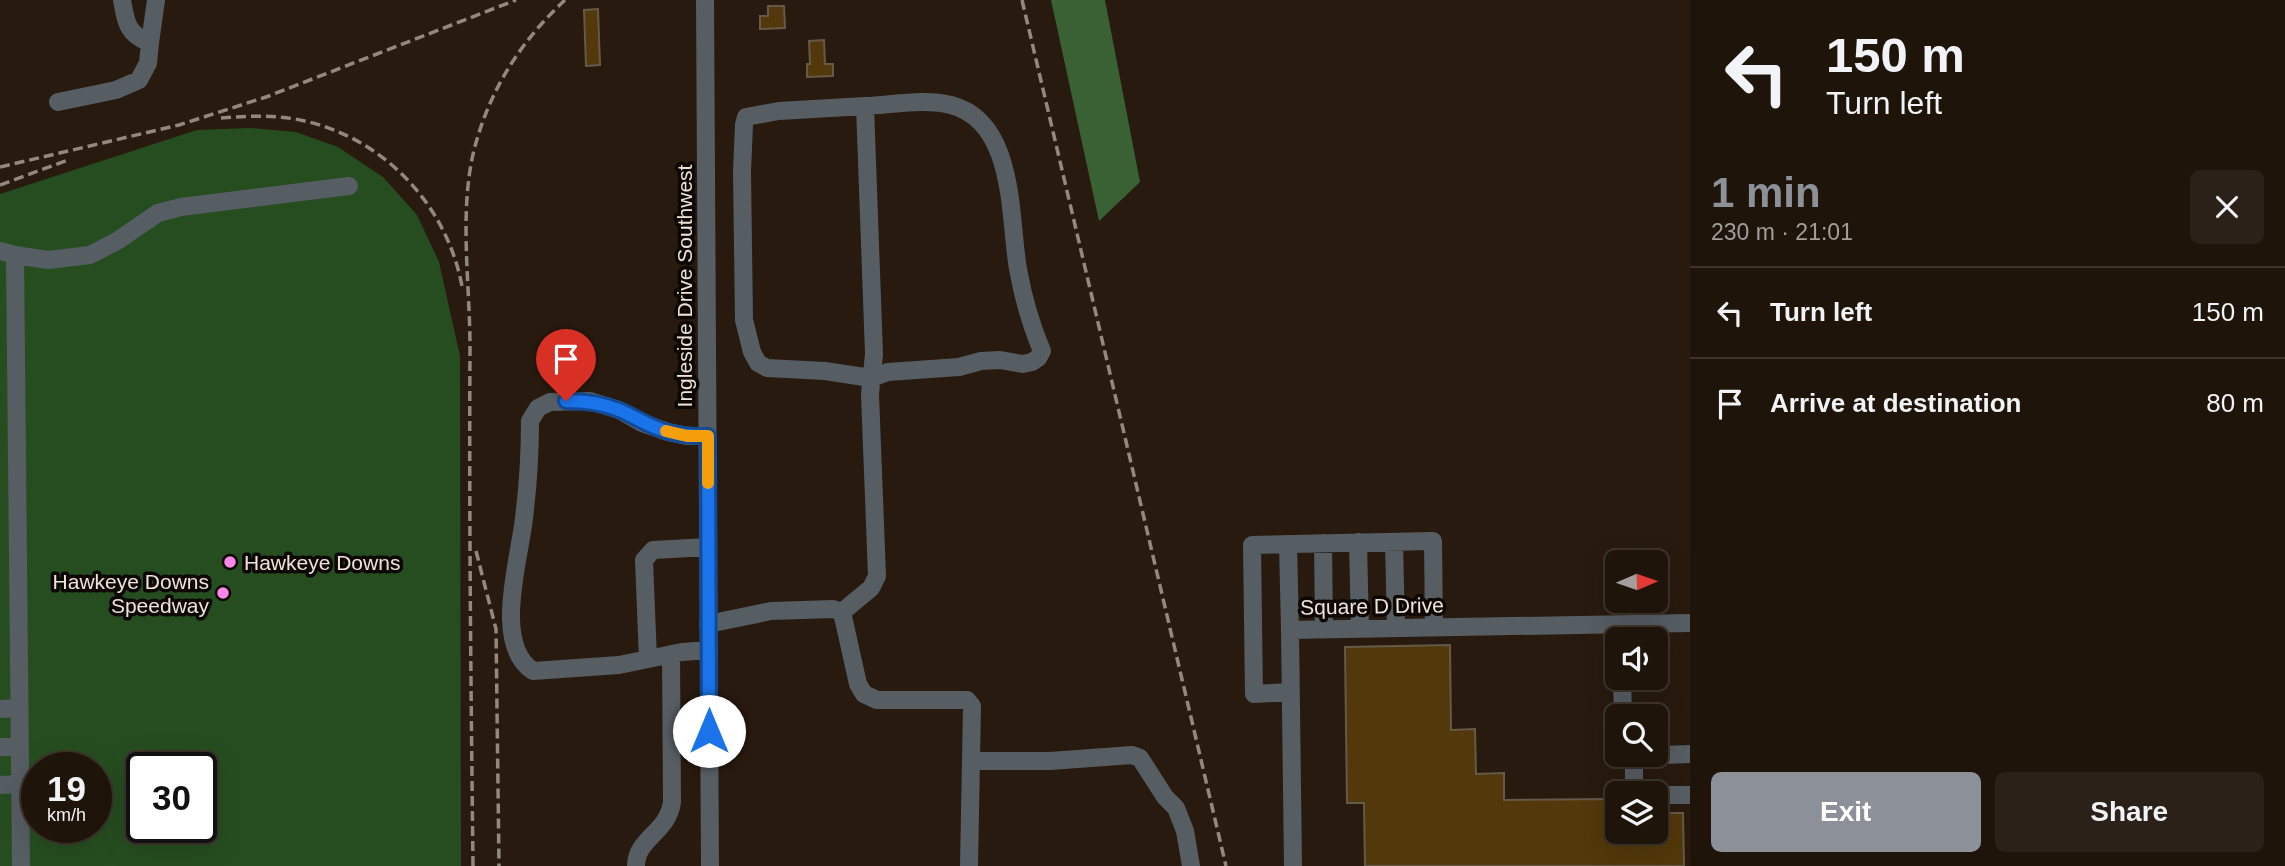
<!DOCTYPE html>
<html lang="en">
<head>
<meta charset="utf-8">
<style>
  body { margin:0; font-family:Helvetica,sans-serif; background:#2b2118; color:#f1f3f6; height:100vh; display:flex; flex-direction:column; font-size:26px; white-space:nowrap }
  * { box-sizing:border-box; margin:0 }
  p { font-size:23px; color:#a19e9c }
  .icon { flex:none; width:38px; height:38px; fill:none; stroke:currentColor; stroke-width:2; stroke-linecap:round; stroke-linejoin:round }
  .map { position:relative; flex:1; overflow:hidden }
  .drawer { display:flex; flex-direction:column; background:#1e140a; width:595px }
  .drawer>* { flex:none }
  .hud { background:#1e140a; color:#f1f3f6; overflow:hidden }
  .needle { width:46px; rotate:88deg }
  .buttons { position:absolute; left:1605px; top:550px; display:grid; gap:14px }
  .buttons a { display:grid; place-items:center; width:63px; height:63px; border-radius:10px; background:#1e140a; box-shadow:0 7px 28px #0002,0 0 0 2px #3c332b; font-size:35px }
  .speed { position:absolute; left:21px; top:752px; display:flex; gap:14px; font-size:35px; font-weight:700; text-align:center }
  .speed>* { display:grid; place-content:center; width:91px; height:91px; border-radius:50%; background:#1e140a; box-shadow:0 7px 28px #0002,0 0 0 2px #3c332b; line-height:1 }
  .speed small { font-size:18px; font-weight:400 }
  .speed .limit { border:4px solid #111; border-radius:10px; background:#fff; color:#111 }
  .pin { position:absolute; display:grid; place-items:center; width:60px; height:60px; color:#fff; margin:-72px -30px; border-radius:50% 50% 50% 0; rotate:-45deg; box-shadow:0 0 7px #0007 }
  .pin .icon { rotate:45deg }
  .me { position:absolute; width:77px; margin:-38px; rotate:0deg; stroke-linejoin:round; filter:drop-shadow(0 0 5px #0008) }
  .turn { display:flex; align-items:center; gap:24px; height:147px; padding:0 21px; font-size:32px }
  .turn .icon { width:91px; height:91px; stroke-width:2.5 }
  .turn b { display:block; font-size:49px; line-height:60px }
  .round { display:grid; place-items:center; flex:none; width:74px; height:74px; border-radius:10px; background:#2b2118 }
  .head { display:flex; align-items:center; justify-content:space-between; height:119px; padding:0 21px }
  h1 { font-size:42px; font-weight:700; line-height:52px; color:#8c9099 }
  .action { display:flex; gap:14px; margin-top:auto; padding:14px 21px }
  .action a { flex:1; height:80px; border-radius:10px; background:#8c9099; color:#fff; font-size:28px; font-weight:700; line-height:80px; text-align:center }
  .action a+a { background:#2b2118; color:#f1f3f6 }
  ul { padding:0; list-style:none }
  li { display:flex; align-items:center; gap:21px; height:91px; padding:0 21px; border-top:2px solid #3c332b }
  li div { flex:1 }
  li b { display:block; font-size:26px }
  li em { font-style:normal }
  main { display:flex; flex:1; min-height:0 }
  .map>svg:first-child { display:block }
</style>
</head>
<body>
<main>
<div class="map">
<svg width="1690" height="866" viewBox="0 0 1690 866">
  <rect width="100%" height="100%" fill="#281a0e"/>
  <!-- green -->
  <path fill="#264d20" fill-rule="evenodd" d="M251,128L296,132L338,147L383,177L417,215L439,262L460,356L461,866H0V194L197,130ZM37,768H96V828H37ZM142,768H201V828H142Z"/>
  <!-- forest -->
  <path fill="#396133" d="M1051,0H1105L1140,182L1099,221Z"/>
  <!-- building -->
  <path fill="#52380a" stroke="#655948" stroke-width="2" d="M768,6H784L785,28L760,29V16H768Z
    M598,9L600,65L586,66L584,10Z
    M824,40L825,64H833V76L807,77V64H810L809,41Z
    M1450,645L1451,730L1475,729L1476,774L1504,773V800L1617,799V831H1656V813H1683L1684,866H1365L1364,803H1347L1345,647Z"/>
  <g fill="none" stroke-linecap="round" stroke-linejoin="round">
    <!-- minor -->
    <path stroke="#565d63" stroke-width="18" d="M122,0C126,23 127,34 150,43L156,0
      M705,0L710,866
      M58,102L116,90L139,80L148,63L150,43
      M0,251L15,255L21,866
      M15,255L48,260L90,255L117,241L158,213L181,207L349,186
      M707,436H687L668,432L642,423L619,410L590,401L550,402L538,408L530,421C530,453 528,486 524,518C520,558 492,644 533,671L619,665L682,652L709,650
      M1358,542L1360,629
      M1394,542L1396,628
      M1323,543L1324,629
      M1288,544L1290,630
      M842,612L871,588L877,576L870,394L874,354L865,106C892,105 925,98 951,105C1016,122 1009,217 1018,269C1023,297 1031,325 1042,351L1038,358L1032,362L1023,364L1000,360L981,361L959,367L888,372L871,378L825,371L767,368L758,363L752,352L744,320L742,171L744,125L746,117L779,111L865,106
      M842,612L858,684L864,694L877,700H967L972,706L969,866
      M708,624L771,611L833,609L842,612
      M648,659L644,560L653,550L708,547
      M1622,677L1623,716
      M1291,692L1254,694L1252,545L1433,541L1434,627
      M0,709L19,708
      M0,747H19
      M1634,754V793
      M1634,756L1690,754
      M972,761H1050L1132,755L1140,758L1165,797L1176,808L1185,831L1191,866
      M0,785L20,784
      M1656,795H1690
      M636,866C636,838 668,833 672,802L671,654
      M1293,866L1290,630L1690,623"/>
    <!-- rail -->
    <path stroke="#94887e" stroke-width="3.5" stroke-dasharray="10 5" stroke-linecap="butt" d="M1022,0L1226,866
      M221,118C246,116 270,115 295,119C380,134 446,202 462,286
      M0,167L179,125L266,97L516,0
      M0,185L68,160
      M476,551L496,629L499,866
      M473,866C471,693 469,520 470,347C470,280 457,201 478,136C494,83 524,38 565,0"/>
  </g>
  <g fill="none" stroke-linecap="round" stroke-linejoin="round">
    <defs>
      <path id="route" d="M566,401C584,401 602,403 619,410C636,417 651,428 669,432C682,436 695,436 708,436L709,731"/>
    </defs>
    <!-- route casing -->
    <use href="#route" stroke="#114b97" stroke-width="18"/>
    <!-- route -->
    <use href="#route" stroke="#1a73e8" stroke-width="12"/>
    <!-- slow -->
    <path stroke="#f59e0b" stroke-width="12" d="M666,431L687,436H708V483"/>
  </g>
  <!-- markers -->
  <g fill="#f987e9" stroke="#0c0703" stroke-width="2.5">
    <circle cx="230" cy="562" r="7"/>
    <circle cx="223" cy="593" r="7"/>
  </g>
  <g text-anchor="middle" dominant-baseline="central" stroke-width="7" stroke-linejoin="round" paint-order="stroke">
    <!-- street labels -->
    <g font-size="21" fill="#ede3db" stroke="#0c0703">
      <text transform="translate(684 286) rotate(-90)">Ingleside Drive Southwest</text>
      <text transform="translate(1372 606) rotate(-1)">Square D Drive</text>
    </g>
    <!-- poi labels -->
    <g font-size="21" fill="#ede3db" stroke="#0c0703" text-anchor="start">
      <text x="244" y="562">Hawkeye Downs</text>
      <text x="209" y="581" text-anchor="end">Hawkeye Downs<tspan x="209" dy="24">Speedway</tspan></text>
    </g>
  </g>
</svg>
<div class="buttons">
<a><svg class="needle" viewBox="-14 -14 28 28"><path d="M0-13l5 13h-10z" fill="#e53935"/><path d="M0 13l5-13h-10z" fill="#a19e9c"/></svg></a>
<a><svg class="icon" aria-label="sound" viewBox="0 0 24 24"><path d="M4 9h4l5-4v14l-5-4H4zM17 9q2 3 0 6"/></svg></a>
<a><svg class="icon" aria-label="search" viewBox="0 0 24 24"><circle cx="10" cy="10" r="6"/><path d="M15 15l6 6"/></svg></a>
<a><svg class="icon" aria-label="layers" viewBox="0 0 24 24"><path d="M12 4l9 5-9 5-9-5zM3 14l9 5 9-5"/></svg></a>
</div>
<div class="speed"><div>19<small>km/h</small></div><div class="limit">30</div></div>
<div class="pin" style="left:566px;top:401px;background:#d93025"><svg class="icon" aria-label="arrive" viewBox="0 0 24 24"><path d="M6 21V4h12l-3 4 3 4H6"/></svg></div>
<svg class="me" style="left:709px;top:731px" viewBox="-20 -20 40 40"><circle r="19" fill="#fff"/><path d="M0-13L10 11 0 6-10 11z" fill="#1a73e8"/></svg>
</div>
<section class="drawer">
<div class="hud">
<div class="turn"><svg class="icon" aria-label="left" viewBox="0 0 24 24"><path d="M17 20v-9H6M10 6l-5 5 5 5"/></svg><div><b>150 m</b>Turn left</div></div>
</div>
<div class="head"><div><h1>1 min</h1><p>230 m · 21:01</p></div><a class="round"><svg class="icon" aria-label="close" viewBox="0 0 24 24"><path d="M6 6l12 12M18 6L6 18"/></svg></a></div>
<ul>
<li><svg class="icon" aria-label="left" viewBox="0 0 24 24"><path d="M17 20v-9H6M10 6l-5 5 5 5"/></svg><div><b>Turn left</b></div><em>150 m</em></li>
<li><svg class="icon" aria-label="arrive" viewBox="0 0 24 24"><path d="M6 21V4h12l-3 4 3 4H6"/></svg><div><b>Arrive at destination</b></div><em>80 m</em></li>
</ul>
<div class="action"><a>Exit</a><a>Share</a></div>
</section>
</main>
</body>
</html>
